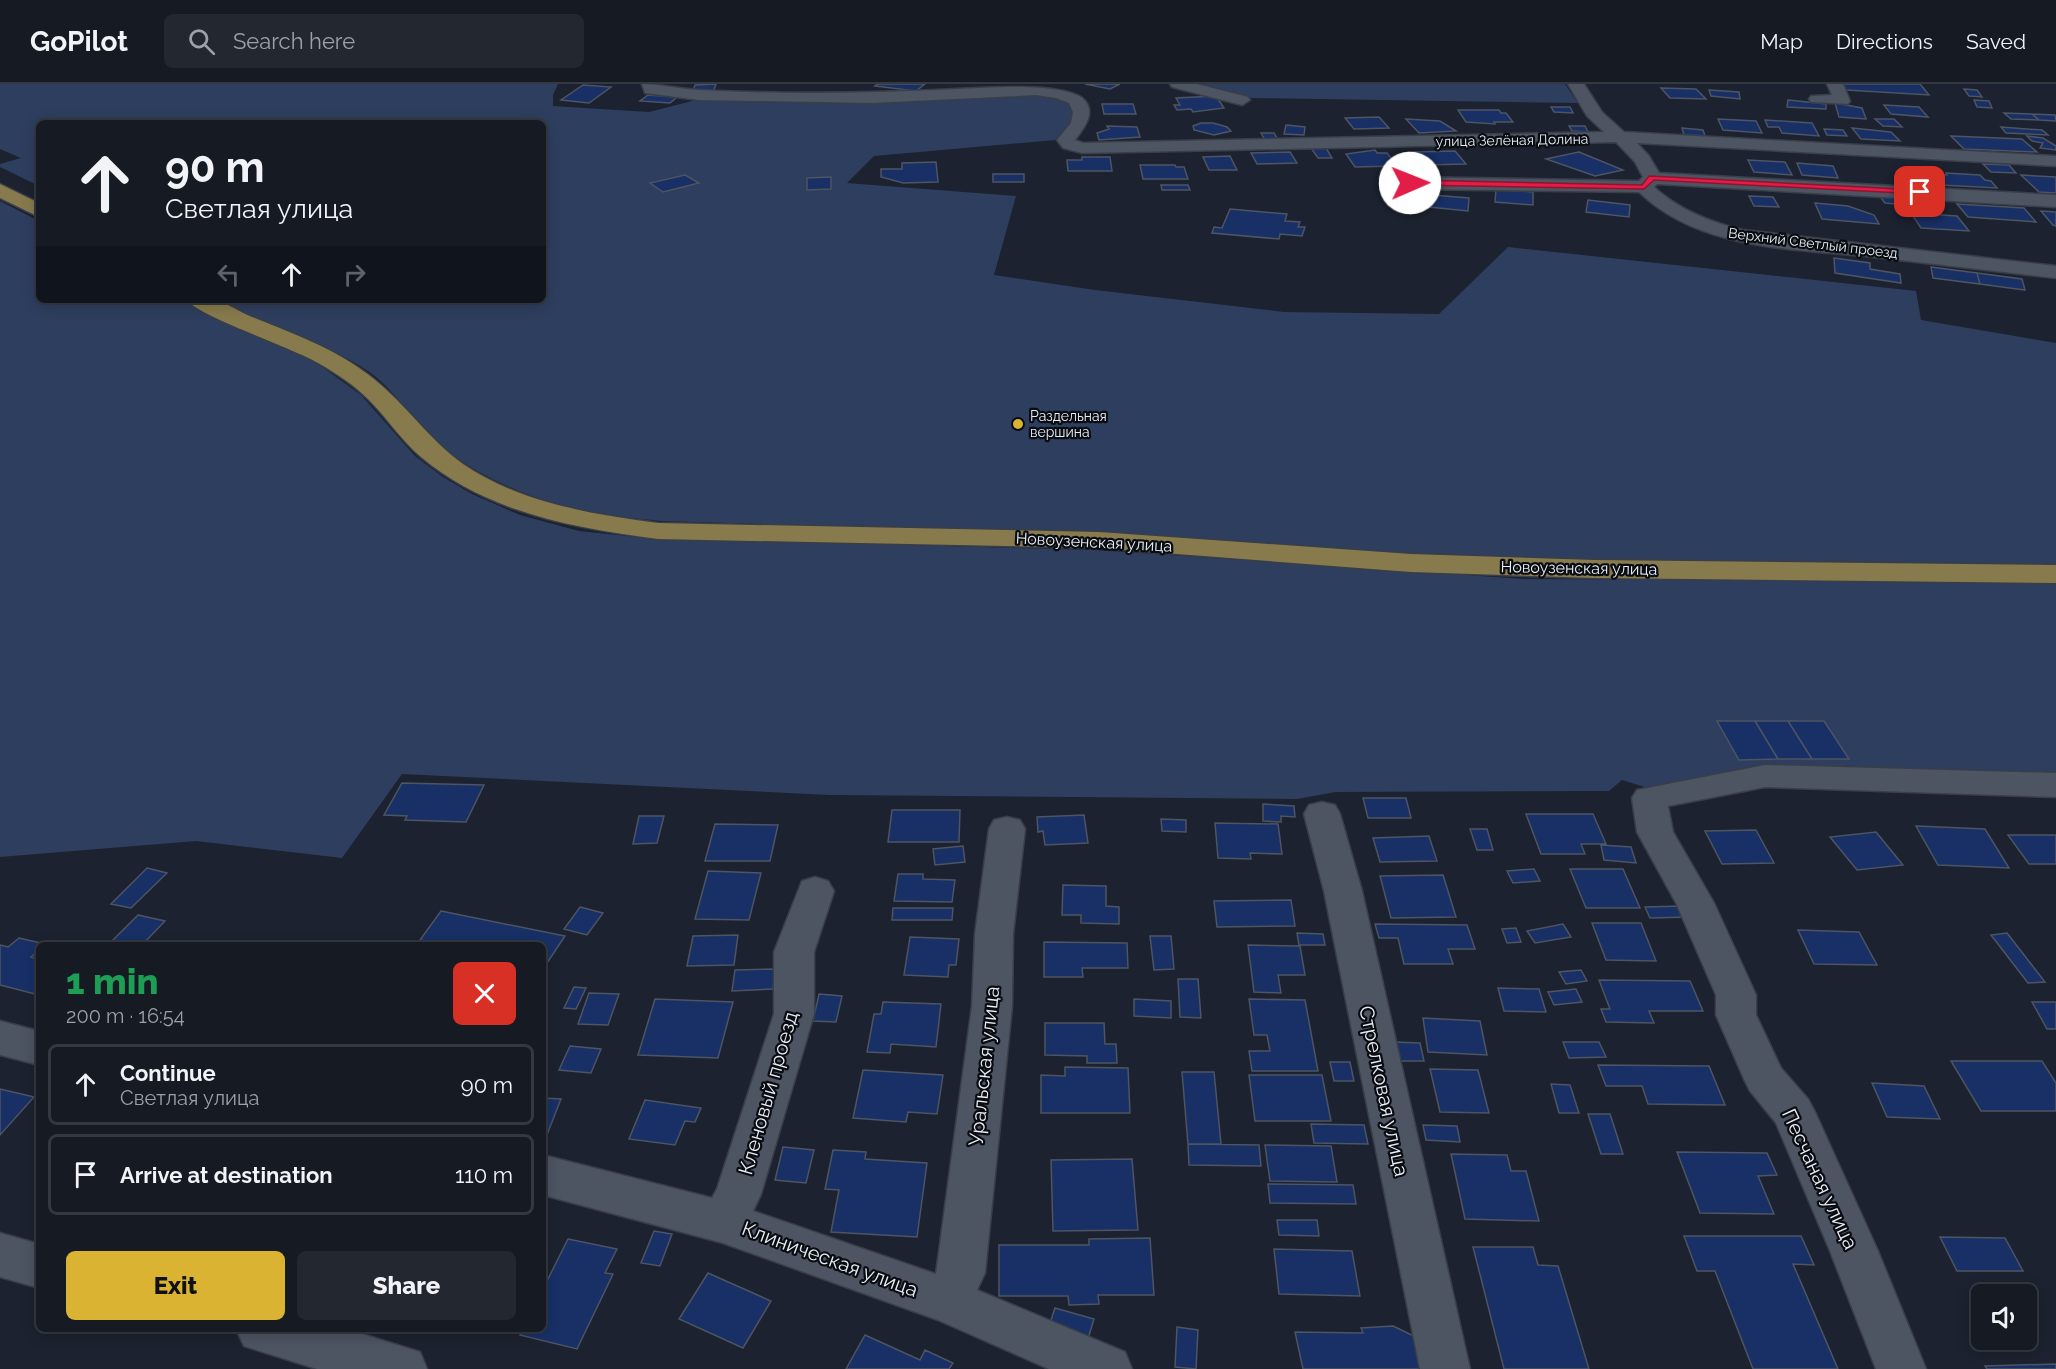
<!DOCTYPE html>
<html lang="en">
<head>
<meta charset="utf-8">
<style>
  body { margin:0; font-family:Raleway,sans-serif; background:#222730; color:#f1f3f6; height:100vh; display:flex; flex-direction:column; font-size:22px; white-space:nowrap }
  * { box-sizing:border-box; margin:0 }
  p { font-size:20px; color:#9da1a6 }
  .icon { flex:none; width:33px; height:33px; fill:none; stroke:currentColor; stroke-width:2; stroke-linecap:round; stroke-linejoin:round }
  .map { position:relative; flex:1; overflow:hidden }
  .details { position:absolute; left:36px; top:858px; width:510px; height:390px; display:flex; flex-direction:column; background:#151a23; border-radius:9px; box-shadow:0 3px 15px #0003,0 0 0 2px #343841 }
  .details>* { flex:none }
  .hud { position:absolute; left:36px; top:36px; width:510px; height:183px; border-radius:9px; box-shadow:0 3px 15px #0003,0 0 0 2px #343841; background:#151a23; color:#f1f3f6; overflow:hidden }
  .fabs { position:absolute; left:1971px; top:1200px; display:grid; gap:12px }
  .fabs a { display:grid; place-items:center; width:66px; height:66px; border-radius:9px; background:#151a23; box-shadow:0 3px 15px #0003,0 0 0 2px #343841; font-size:30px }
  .pin { position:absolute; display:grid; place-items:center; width:51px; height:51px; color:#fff; margin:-26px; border-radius:12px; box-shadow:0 3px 9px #0006 }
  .me { position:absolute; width:66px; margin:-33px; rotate:89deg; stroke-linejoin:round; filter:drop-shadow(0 0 4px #0008) }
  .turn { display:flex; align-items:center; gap:21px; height:126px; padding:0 30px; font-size:27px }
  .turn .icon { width:78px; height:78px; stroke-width:2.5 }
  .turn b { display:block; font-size:42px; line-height:51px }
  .lanes { display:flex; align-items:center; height:57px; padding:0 30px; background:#0003; justify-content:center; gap:30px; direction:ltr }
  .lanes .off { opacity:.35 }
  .round { display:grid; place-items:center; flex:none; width:63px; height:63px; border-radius:9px; background:#222730 }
  .summary { display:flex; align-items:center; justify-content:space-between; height:102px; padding:0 30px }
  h1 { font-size:36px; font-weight:800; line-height:45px; color:#1e9e55 }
  .cta { display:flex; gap:12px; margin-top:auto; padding:12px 30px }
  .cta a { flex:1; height:69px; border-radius:9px; background:#dab333; color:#111; font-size:24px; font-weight:800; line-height:69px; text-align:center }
  .cta a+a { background:#222730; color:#f1f3f6 }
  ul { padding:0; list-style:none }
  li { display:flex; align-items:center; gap:18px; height:81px; margin:0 12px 9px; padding:0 18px; border:3px solid #343841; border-radius:9px }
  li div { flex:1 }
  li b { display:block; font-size:22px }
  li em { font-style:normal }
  header { display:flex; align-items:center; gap:36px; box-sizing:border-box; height:84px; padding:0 30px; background:#151a23; border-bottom:2px solid #343841 }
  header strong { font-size:28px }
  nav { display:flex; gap:33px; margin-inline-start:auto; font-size:21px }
  .search { width:420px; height:54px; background:#222730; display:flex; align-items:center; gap:15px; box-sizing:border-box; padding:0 21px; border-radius:9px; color:#9da1a6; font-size:22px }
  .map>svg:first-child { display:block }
</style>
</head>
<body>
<header>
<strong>GoPilot</strong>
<div class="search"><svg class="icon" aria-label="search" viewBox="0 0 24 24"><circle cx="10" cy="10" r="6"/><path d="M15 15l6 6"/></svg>Search here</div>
<nav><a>Map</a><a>Directions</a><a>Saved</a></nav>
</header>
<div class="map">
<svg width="2056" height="1285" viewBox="0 0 2056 1285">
  <rect width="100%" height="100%" fill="#1c222f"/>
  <!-- green -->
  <path fill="#2e3e5e" d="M0,0H558L553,11V22L649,28L700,15L1036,9L1052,11L1070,18L1073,25V36L1055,56L874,72L847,99L1016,112L994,191L1095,206L1284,228L1439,230L1508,163L1916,207L1921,236L2056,259V482L1591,478L1412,469L1098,450L661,437C639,434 615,434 593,429C534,416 475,394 431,353C409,332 393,304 368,287C342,269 314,260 286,248C262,238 239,227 215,216H543V39H39V102L0,83V80L21,74L0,65Z
    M1190,0H1565L1578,19L1252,14Z
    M0,117L39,137V216H182L313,276L361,311L415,372L443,393L472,410L520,431L579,447L647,454L1095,466L1524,495L2056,498V694L1651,705L1622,696L1609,707L1336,708L1297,715L830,711L402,690L342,774L196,757L0,773Z"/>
  <!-- building -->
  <path fill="#183066" stroke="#4d5462" stroke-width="1.5" d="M716,0L714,6L693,7L695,1Z
    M878,0H925L916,7L875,2Z
    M1085,0H1120L1110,5Z
    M1842,0H1920L1929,11L1846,6Z
    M583,1L611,3L589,19L561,16Z
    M1661,4L1696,5L1706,15L1670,14Z
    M1964,5L1977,6L1982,13L1969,12Z
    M1709,6L1739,8L1740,15L1711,12Z
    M648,11L677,13L670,19L640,17Z
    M1216,12L1224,24L1193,28L1191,25L1177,26L1174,21H1180L1176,14Z
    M1788,16L1826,20V25L1787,23Z
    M1974,16L1989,17L1992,24L1977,23Z
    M1835,19L1862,24L1866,35L1839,33Z
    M1102,20H1133L1136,30H1104Z
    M1884,21L1919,23L1928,33L1891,30Z
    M1551,23H1570L1573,29L1554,28Z
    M1458,26H1499L1501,29H1506L1513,38H1494L1495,40L1466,38Z
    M2004,29L2032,30L2039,36L2011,35Z
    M2032,30L2055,31L2056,37L2039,36Z
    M1379,33L1389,44L1354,45L1345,34Z
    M1406,35L1440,37L1456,47L1419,49Z
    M1718,35L1756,37L1762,49L1723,46Z
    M1875,35H1894L1902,43L1883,42Z
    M1765,36L1812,39L1819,52L1782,49L1779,43H1768Z
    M1201,39H1213L1227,43L1231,47L1214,51L1194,46L1193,42Z
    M1286,41L1305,43L1304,51L1284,50Z
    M1107,42L1137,43L1140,53L1099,56L1097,49L1109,45Z
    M1569,42H1585L1588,48L1572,47Z
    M2001,43L2042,46L2048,51L2006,49Z
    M1682,44L1703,46L1705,52L1684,51Z
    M1852,44L1891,48L1900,57L1861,55Z
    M1824,45L1843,46L1847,52L1827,51Z
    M1261,49H1274L1278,56H1265Z
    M1951,52L2022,55L2037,68L1964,65Z
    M2027,52L2043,54L2056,62V66L2040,64L2043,59L2032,57Z
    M1311,64H1326L1332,74H1318Z
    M1375,66L1377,69H1387L1397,82L1355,83L1346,70Z
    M1455,67L1466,80L1423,81L1413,68Z
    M1290,68L1297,79L1257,80L1251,69Z
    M1579,68L1623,86L1595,92L1546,75Z
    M1230,72L1237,86H1209L1203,73Z
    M1082,73H1110L1112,87H1068L1067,76H1082Z
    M1748,76L1785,78L1792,91L1754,88Z
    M936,78L938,98L903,99L881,93V85H902V79Z
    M1797,79L1833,82L1838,94L1802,91Z
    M1983,80L2009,81L2016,89L1991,88Z
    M1140,81H1175L1176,83H1184L1188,95H1143Z
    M1946,89L1980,91L1985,96L1991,97L1997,104L1940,101L1931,90L1947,91Z
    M993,90H1024V98H993Z
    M685,91L699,99L663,108L650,99Z
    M2021,91L2056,93V109L2039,108Z
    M831,93V105L807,106V94Z
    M1161,101H1188L1190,106H1162Z
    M1381,105H1405L1411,116H1387Z
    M1496,105L1533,108V121L1495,118Z
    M1420,110L1469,114L1468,127L1419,122Z
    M1878,110L1902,112L1908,121L1885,119Z
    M1749,112L1773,113L1779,123L1754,122Z
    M1588,116L1630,121L1629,133L1586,128Z
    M1815,119L1848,122L1874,131L1879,140L1822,135Z
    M1957,120L2024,124L2036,138L1968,133Z
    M1230,125L1287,130L1285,137L1300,138L1298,143H1305L1302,152L1280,150L1279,155L1212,149L1214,143L1222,144Z
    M2041,127L2056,128V142L2053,141Z
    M1911,129L1957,132L1969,147L1921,144Z
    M1834,174L1870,179V185L1900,190L1901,199L1835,189Z
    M1931,183L1977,189L1980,200L1933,194Z
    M1977,189L2022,195L2025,206L1980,200Z
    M1717,637H1755L1778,675L1739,676Z
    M1755,637H1788L1812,675H1778Z
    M1788,637H1824L1849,675H1812Z
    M402,699L484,701L466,738L405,736L407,732L384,731Z
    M1363,714H1406L1411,734H1368Z
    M1263,720L1294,722L1295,733L1281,732V738L1263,737Z
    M892,726H960L959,758H888Z
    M1526,730H1593L1606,760H1581L1585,770H1541Z
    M1084,731L1088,759L1045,761L1043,747L1038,748L1037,733Z
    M639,732H664L657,759L633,760Z
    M1161,735L1186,736V748L1162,747Z
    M1215,739L1278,740L1282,770L1250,769L1251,775L1218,774Z
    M715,740L778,741L770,777H705Z
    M1916,742L1985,745L2009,784L1938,781Z
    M1470,745H1487L1493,766H1477Z
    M1756,746L1774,779L1722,780L1705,747Z
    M1876,748L1903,781L1857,786L1830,753Z
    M2008,751H2056V780H2029Z
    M1429,752L1437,777L1380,778L1373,754Z
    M1601,761L1631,763L1636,779L1604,776Z
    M963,762L965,778L935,781L933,765Z
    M147,784L167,789L131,824L111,820Z
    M1534,785L1540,797L1513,799L1507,787Z
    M1570,785H1623L1640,824H1586Z
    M708,787L761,789L749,836L695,835Z
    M898,790H923V795L955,796L952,818L894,817Z
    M1443,791L1456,833L1391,834L1380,792Z
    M1063,801L1106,802V822L1119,823V840L1081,839V831H1062Z
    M1291,816L1295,842L1217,843L1214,817Z
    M1682,822L1688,833L1650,834L1645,823Z
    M580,823L603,829L587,851L564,845Z
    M893,824H953L952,836H892Z
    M441,827L565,852L543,885V861H444L420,856Z
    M138,831L165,837L142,861H108Z
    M1592,839H1641L1656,877L1606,876Z
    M1375,840L1467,841L1475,865H1448L1453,880H1404L1398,854H1379Z
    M1563,840L1571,853L1535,859L1527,847Z
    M1516,844L1521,858L1507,859L1502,845Z
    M1798,846L1859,848L1877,881L1814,880Z
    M1297,849L1323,850L1325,861H1299Z
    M2007,849L2045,898L2028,899L1991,851Z
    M738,851L734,881L687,882L693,852Z
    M1150,852H1171L1174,885L1154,886Z
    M910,853L959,855L956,881H949L948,893L904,891Z
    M19,854L45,860L39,861V866L31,873L39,875V911L0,901V861L8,863Z
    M1044,858L1127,859L1128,884H1082L1083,893H1044Z
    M1248,861L1300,862L1305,891H1278L1281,909L1254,908Z
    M776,885L773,905L732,907L735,886Z
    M1581,886L1587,897L1566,900L1559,888Z
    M1178,895H1198L1201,934L1180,933Z
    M1599,896L1690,897L1703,927H1649L1654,939L1606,938L1601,925H1610Z
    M574,903L586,904L576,925L564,924Z
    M1498,904L1539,905L1546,928L1504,927Z
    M1576,905L1582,918L1554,921L1548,908Z
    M589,909L619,910L608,941L578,940Z
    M819,910L842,912L836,938L813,937Z
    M655,915L733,918L718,974L638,971Z
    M1134,915L1171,917V934L1134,932Z
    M1249,915L1305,916L1318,987H1252L1249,967H1270L1267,951H1254Z
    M883,918L941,920L936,963L891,960L890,969L867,968L874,930H881Z
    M2032,918H2056V945H2047Z
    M1423,934L1480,937L1487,971L1428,968Z
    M1045,939H1104L1105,960H1116L1117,979H1087V972L1045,971Z
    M1395,958L1420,959L1424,977H1399Z
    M1563,958H1599L1606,973L1569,974Z
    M570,962L601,965L591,989L559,986Z
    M1951,977H2042L2056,999V1027H1981Z
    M1330,978H1350L1354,997H1334Z
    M1598,981L1709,982L1725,1021L1648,1020L1642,1002H1606Z
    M1065,983L1128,984L1130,1029H1041V991L1065,992Z
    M1430,985L1478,986L1489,1029L1440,1028Z
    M863,986L943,991L937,1030L908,1028L906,1038L853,1034Z
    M1182,988H1214L1221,1060H1188Z
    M1249,991H1322L1331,1037H1255Z
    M1872,999L1924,1002L1940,1035L1887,1033Z
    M1551,1000L1570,1001L1579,1029H1559Z
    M0,1005L34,1013L0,1051Z
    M543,1014L561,1015L543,1061Z
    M645,1016L701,1024L695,1038L685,1037L675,1061L629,1055Z
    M1588,1030H1610L1623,1070H1601Z
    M1311,1040L1364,1041L1368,1060L1314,1059Z
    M1423,1041L1457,1042L1460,1058L1426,1056Z
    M1188,1060L1259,1061L1261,1082L1189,1081Z
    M1265,1061L1331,1062L1337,1098L1270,1097Z
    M783,1063L814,1066L806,1099L775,1096Z
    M833,1066L866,1068L865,1075L927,1079L917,1153L831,1148L839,1106L825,1105Z
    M1677,1068L1767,1069L1777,1091L1758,1092L1774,1130L1700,1129Z
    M1451,1070L1507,1071L1511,1087H1526L1539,1137L1465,1135Z
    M1132,1075L1138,1146L1053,1147L1051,1076Z
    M1268,1100L1353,1101L1356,1120L1270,1119Z
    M1277,1136H1317L1319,1152L1279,1151Z
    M654,1147L672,1150L660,1182L641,1179Z
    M1684,1152H1801L1814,1181L1793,1180L1838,1285H1753L1715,1187H1697Z
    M1940,1153L2005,1154L2023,1187H1957Z
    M1150,1154L1154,1211H1098L1099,1220L1069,1221L1068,1212H999V1161H1089V1155Z
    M568,1155L617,1165L605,1189L613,1190L577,1265L520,1251L523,1245H543V1205Z
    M1473,1163H1533L1538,1181L1558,1182L1589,1285H1504Z
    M1274,1165L1352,1167L1360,1212L1279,1210Z
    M708,1189L771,1217L743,1264L679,1235Z
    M1055,1224L1094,1235L1087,1258L1048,1245Z
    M1393,1242L1414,1252L1426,1285H1303L1295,1248L1363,1249L1361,1244Z
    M1177,1243L1198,1246L1196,1285L1175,1283Z
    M865,1251L920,1276L925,1266L953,1279L949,1285H846Z
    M2056,1280V1285H1987L1985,1282Z"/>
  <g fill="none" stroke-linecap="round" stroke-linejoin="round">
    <defs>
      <path id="minor" d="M642,0C661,0 679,5 700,6C792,11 885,9 978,4C1006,3 1057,0 1081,13C1098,26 1085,43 1075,56L1083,59L1604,48L1587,32L1568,0H1584L1602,28L1624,48L2056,72V82L1637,59L1649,72L1659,89L2056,111V123L1657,100L1654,103C1679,126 1710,138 1743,146L2056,182V194C1995,187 1934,180 1873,173C1794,164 1700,167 1639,108L1410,105L1404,103L1401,99L1404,95L1410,93L1639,97L1643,93L1635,78L1616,58L1082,69L1063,64L1057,56L1071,39L1073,28L1069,19L1056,14L1036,11L872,19L699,16L645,9Z
        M1170,0H1197L1248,13L1250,16L1242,21L1172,3Z
        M1827,0H1843L1850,17L1848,20L1811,18L1809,15L1811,12L1832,11Z
        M1765,681L2056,689V713L1765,703L1668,722L1673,748L1714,819L1756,911V931L1781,984L1808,1015L1815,1028L1878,1167L1926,1285H1876L1830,1167L1776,1039L1750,1007L1744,995L1716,931V911L1676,819L1637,748L1632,714L1637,706Z
        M1322,718L1335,721L1340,730L1362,807L1470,1285H1420L1324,807L1304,730L1309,721Z
        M1007,733L1020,736L1025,745L1013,850L1012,922L985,1189L977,1206L1125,1268L1132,1285H1049L938,1236L723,1159L543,1111V1071L712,1114L717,1105L774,930V868L802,797L815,793L828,797L834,807L814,868V930L761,1110L753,1127L936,1190L972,922L975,850L989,745L994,736Z
        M0,937L39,947V981L0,971Z
        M0,1149L39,1160V1204L0,1193Z
        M236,1245H346L420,1268L427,1285H317L244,1262Z"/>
      <path id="major" d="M0,100L39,119V133L0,114Z
        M187,216C196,216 207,214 215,216C227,219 240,228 252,233C297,251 344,268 381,301C410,326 431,357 463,380C520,419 591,430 658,439L1099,448L1411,470L1595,476L2056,481V499L1595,494L1411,488L1099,464L658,455C574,444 488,429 421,373C401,356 387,334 369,316C354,301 336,289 318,279C293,264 198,232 187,216Z"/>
    </defs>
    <!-- minor casing -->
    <use href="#minor" stroke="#393e48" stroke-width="3"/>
    <!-- major casing -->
    <use href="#major" stroke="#393e48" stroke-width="3"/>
    <!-- minor -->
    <use href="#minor" fill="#4d5462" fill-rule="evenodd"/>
    <!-- major -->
    <use href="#major" fill="#877a4d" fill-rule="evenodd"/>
  </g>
  <!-- route -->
  <path fill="#e11d48" stroke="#92132f" stroke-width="1.5" d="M1649,92L1920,106L1924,108L1920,110L1654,96L1644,105L1410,101L1406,99L1410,96L1642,101Z"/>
  <!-- markers -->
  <circle fill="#dab333" stroke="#090c11" stroke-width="2" cx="1018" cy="340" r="6"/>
  <g text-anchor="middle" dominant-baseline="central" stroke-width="4.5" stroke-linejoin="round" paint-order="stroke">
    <!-- far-street labels -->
    <g font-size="14" fill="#e9edf6" stroke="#090c11">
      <text transform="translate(1512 56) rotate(-1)">улица Зелёная Долина</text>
      <text transform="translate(1813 159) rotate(7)">Верхний Светлый проезд</text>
    </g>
    <!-- far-poi labels -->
    <g font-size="14" fill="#e9edf6" stroke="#090c11" text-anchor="start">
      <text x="1030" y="332">Раздельная<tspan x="1030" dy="16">вершина</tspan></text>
    </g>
    <!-- street labels -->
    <g font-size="16" fill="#e9edf6" stroke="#090c11">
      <text transform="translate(1094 458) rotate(3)">Новоузенская улица</text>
      <text transform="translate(1579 484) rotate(1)">Новоузенская улица</text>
    </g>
    <!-- near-street labels -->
    <g font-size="20" fill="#e9edf6" stroke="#090c11">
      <text transform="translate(984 982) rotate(-84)">Уральская улица</text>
      <text transform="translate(1384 1007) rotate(78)">Стрелковая улица</text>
      <text transform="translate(768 1009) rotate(-74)">Кленовый проезд</text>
      <text transform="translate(1820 1095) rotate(65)">Песчаная улица</text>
      <text transform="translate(830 1175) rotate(20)">Клиническая улица</text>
    </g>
  </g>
</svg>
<div class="fabs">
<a><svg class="icon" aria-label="sound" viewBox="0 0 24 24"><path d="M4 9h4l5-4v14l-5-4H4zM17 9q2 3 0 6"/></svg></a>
</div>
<div class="pin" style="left:1920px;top:108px;background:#d93025"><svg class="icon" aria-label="arrive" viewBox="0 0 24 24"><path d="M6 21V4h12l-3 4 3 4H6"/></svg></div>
<svg class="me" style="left:1410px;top:99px" viewBox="-20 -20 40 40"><circle r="19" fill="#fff"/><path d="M0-13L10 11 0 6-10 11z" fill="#e11d48"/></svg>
<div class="hud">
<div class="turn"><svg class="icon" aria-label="ahead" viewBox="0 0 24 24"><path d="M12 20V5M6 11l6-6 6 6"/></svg><div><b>90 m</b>Светлая улица</div></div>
<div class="lanes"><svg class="icon off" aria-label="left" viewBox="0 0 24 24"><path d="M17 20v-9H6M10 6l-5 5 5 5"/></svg><svg class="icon" aria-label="ahead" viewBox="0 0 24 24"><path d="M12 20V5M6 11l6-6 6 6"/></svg><svg class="icon off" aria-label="right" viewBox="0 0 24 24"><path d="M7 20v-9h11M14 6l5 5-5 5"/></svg></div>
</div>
<section class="details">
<div class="summary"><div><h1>1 min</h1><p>200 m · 16:54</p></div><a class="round" style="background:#d93025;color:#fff"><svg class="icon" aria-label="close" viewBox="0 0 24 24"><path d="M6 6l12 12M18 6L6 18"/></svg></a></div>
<ul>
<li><svg class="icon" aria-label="ahead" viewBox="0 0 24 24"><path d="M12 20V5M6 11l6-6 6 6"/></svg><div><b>Continue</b><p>Светлая улица</p></div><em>90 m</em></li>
<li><svg class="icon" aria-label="arrive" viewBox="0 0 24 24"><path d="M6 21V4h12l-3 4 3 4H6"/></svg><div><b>Arrive at destination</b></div><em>110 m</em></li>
</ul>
<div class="cta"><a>Exit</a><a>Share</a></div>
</section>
</div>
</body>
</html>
